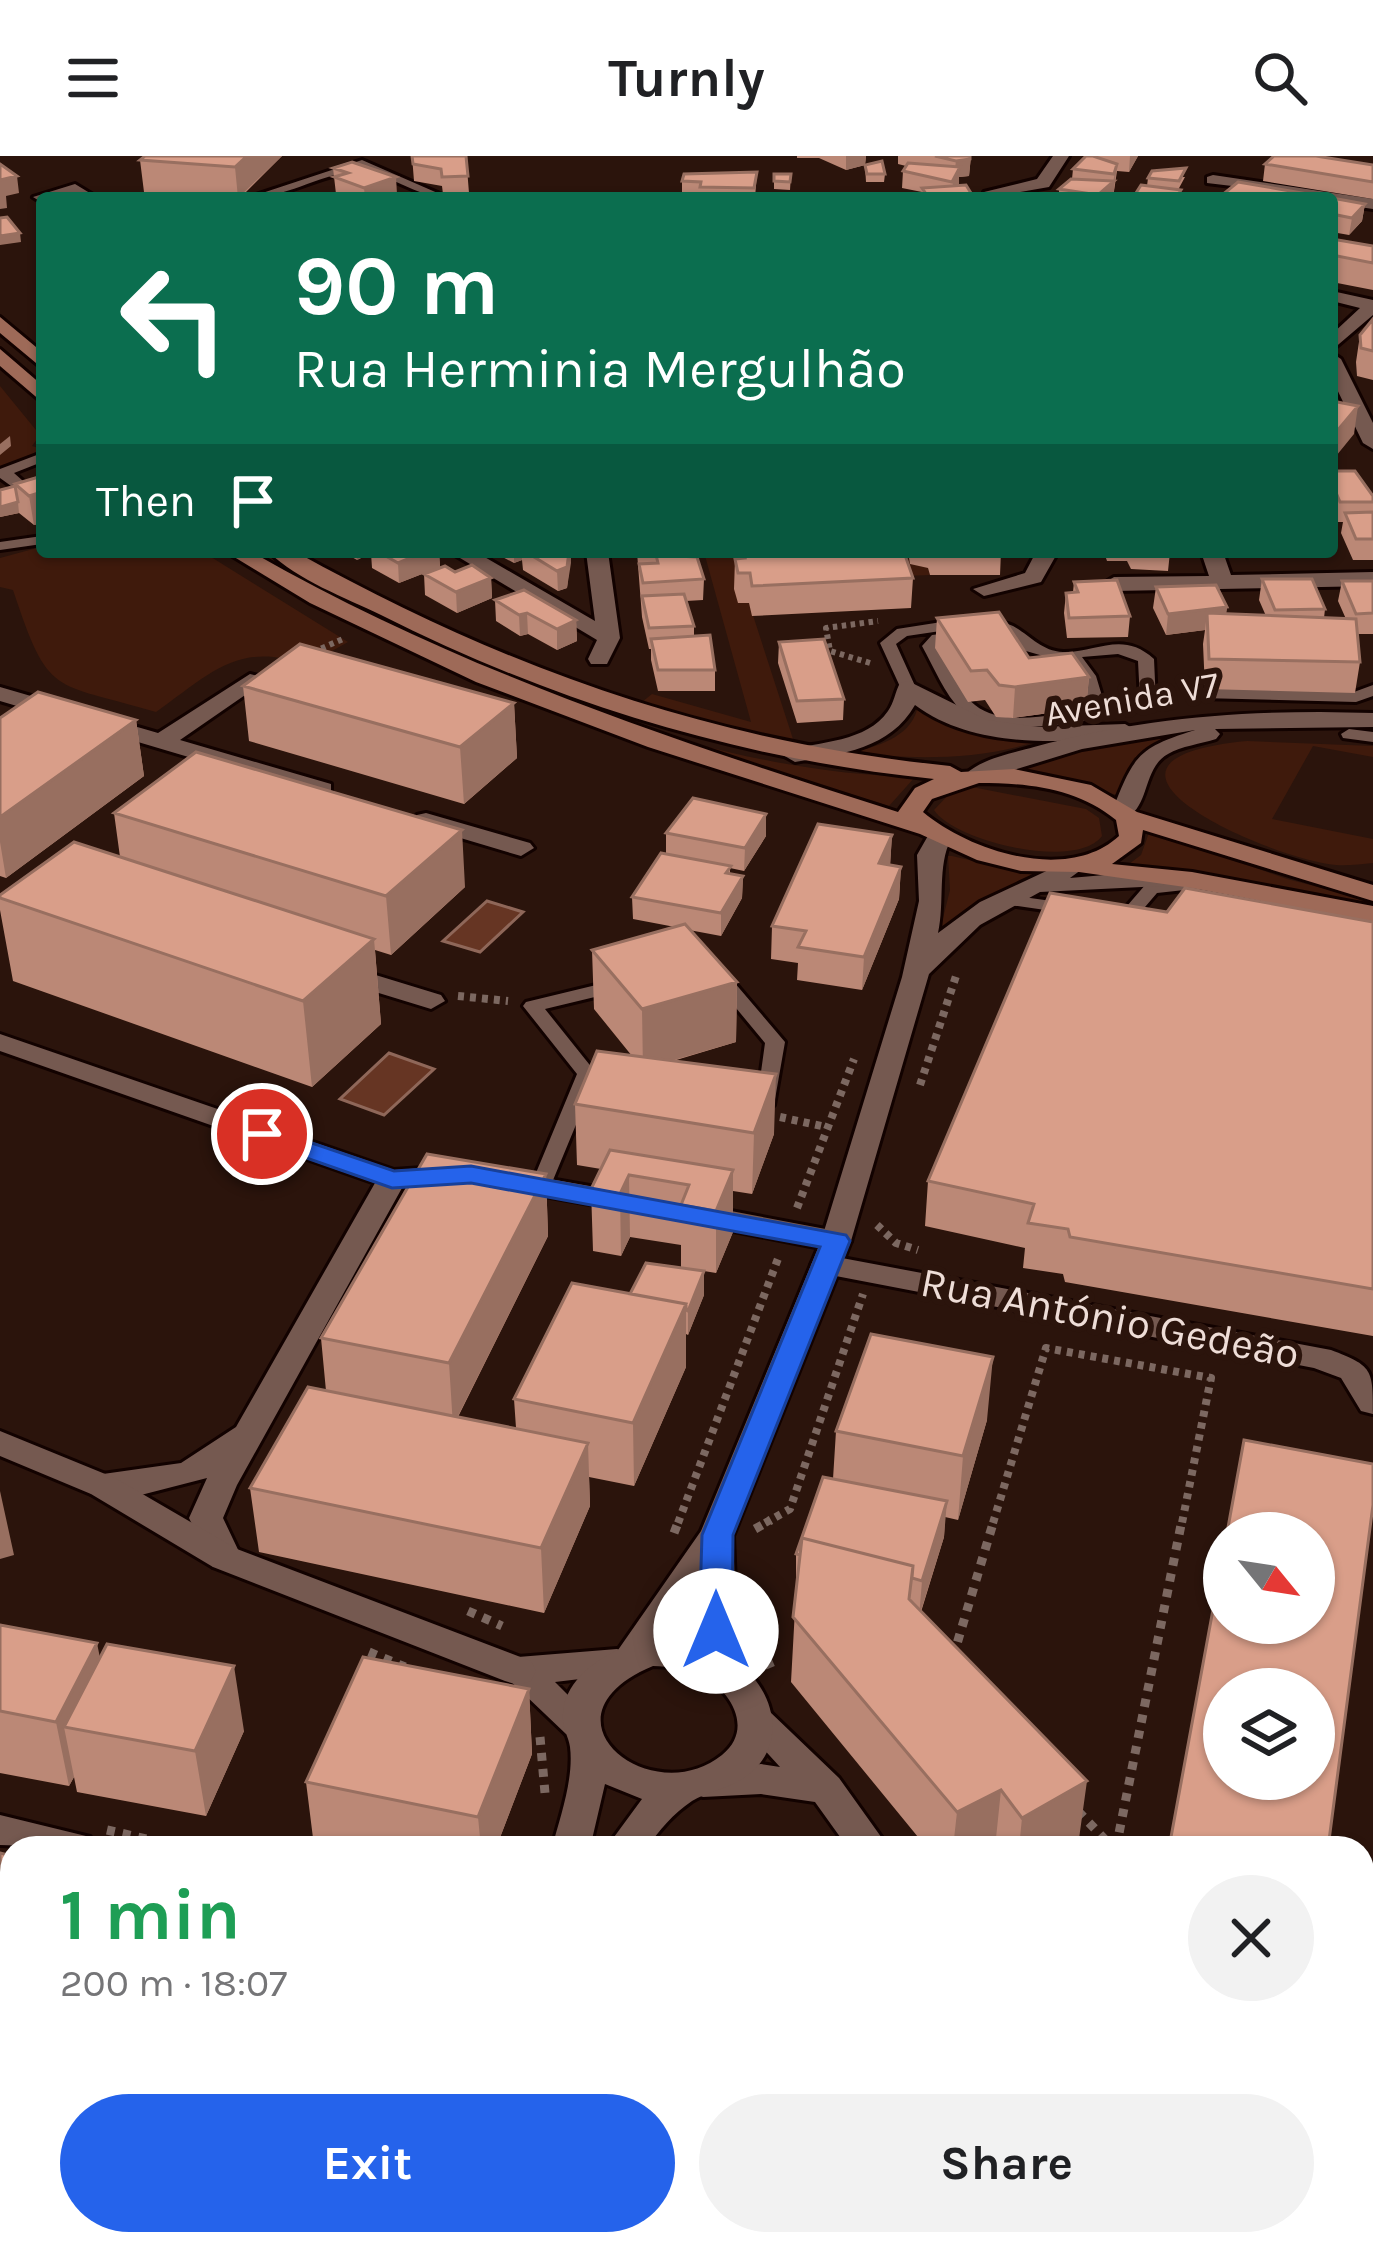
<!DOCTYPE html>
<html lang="en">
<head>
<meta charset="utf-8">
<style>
  body { margin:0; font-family:Karla,sans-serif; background:#f2f2f2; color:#202124; height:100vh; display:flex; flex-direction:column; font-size:45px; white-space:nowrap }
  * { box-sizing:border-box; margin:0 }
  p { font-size:39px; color:#757577 }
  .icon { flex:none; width:66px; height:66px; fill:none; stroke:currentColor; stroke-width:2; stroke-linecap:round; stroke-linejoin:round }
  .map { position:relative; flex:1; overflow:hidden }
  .side { position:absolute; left:0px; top:1680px; width:1374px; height:420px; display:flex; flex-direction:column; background:#fff; border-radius:36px 36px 0 0; box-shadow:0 3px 9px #0004 }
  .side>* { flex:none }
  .guide { position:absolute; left:36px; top:36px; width:1302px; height:366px; border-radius:12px; box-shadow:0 3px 9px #0004; background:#0b6e4f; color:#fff; overflow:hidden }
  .needle { width:78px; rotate:120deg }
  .tools { position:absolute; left:1203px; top:1356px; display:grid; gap:24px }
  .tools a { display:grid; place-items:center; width:132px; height:132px; border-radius:50%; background:#fff; box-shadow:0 3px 9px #0004; font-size:60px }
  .pin { position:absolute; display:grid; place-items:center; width:102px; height:102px; color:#fff; margin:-51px; border:6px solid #fff; border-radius:50%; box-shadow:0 3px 12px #0007 }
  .me { position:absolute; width:132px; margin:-66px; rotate:0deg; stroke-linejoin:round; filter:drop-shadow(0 0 9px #0008) }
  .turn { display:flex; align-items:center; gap:42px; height:252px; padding:0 60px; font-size:54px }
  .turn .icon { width:156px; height:156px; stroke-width:2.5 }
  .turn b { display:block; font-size:84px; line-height:102px }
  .then { display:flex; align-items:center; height:114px; padding:0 60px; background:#0003; gap:24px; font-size:45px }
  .round { display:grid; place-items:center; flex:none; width:126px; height:126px; border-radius:63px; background:#f2f2f2 }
  .summary { display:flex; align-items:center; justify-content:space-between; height:204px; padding:0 60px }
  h1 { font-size:72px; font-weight:700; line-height:90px; color:#1e9e55 }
  .action { display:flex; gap:24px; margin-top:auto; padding:24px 60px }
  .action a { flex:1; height:138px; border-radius:72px; background:#2563eb; color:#fff; font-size:48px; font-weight:700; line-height:138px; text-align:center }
  .action a+a { background:#f2f2f2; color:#202124 }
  header { display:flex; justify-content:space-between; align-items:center; height:156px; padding:0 60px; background:#fff; font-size:54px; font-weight:700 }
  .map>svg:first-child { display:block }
</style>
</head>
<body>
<header><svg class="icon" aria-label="menu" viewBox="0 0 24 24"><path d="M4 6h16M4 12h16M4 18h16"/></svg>Turnly<svg class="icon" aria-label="search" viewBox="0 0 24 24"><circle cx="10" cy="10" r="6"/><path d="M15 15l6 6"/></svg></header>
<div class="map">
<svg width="1373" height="2100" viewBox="0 0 1373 2100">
  <rect width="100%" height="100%" fill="#2b140c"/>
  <!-- green -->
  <path fill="#3f1a0c" d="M0,230L40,279L32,290L42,293L0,315Z
    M37,392L203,396L348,486L307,509C238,484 210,518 156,556C51,525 49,542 13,434L0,431V402Z
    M252,396H264C458,509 687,616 915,621L889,650C668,583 454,511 252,396Z
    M704,396H908L910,407L928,412L930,419L823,423L738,447H749L793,583L733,576L642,546L652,538L751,566Z
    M917,554L971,578L1038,585C975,605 914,603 849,597C876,591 909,582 917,554Z
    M1189,572L1134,602L1121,640L1017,613L1046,601Z
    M1247,585L1373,590V601L1313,590L1272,663L1373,683V707C1361,708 1348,710 1336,709C1266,702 1048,604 1247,585Z
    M972,631L1086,653L1099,662L1102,680C1076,715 954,685 934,654L952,635Z
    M1150,674L1287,723L1373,745V749L1129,708L1141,699Z
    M948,700H952L1037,720L940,774L950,734Z"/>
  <!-- water -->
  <path fill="#663523" stroke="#8f6759" stroke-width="3" d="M487,745L523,756L480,796L443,785Z
    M389,897L434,913L384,959L340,943Z"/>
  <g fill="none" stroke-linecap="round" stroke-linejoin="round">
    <defs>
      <path id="service" d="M42,297V306L14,317L41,341L42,346L36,348L0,322V313Z
        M42,380V388L0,394V386Z
        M985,463C994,465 1005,466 1013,470C1030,479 1041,495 1063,496C1097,497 1122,474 1154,503L1156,547L1148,552C1102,560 1001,589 962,555C944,538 934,511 922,490L932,479L966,475V481L943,486L938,491C949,509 958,535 975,549C1003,572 1057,558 1089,553L1080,520L1071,508L1026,495L1001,476L979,471V465ZM1118,498L1138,505L1140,544L1105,550L1096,520L1082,501Z
        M948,465L954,467V473L907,480L896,488L916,532L914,535H902L880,487L897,473Z
        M1373,529V540L1356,546L1201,542L1193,537L1201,532L1354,536Z
        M1349,573L1373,576V586L1343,582L1341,578Z
        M1206,722L1212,723L1215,727L1212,731L1157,737L1139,758L1110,764L1101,759L1104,755L1127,750L1146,728Z
        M1002,738L1073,748L1082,753L1073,758L996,747L993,743Z
        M721,817L728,819L785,886L774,949L767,951L757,945L765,887L712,823Z
        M621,823L628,825L630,829L628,833L545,853L597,918L551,1029L541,1035L534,1034L531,1029L577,918L523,850L526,846Z"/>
      <path id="minor" d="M1053,0H1069L1049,31L992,41L984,36L1037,23Z
        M362,4L449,42C416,42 385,14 358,15C322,17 287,42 247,42Z
        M1213,19L1373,43V53L1332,47V42L1207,27V21Z
        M75,28L98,42L73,39L41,46L33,41Z
        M1332,135L1373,144V159L1332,194V178L1360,152L1332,145Z
        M1332,197L1341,203L1373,267V293L1363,287L1332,223Z
        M450,396H476L595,465L586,396H608L620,482L607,508H591L588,503L597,484Z
        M1036,396H1058L1041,426L984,440L973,433L1025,417Z
        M1201,396H1223L1231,419L1373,416V430L1114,435L1103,428L1114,421L1209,420Z
        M250,518L258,520V530L180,584L331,628V638H313L0,545V531L158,577Z
        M908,525L987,564L1038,571L1125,568L1137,575L1125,582C1056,586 974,593 915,549C890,593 842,598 795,606L783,599L786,594C819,586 867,586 888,555C894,547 895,536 900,527Z
        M426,657L530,687L534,692L521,700L417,669V659Z
        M343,809L441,839L445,845L431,853L333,823L330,817L333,811Z
        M0,878L394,1014L452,1010L467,1019L452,1028L402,1032L237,1329L223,1362L242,1402L237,1411H213L189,1362L207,1322L141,1339L91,1338L86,1330L91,1322L103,1318L181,1307L236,1271L375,1027L0,895Z
        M505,1015L629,1037L644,1046L629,1055L495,1031L490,1024Z
        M694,1048L836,1075L851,1085L836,1095L683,1065L679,1058L683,1051Z
        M826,1099L1331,1194C1373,1210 1373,1213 1373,1258L1361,1255L1341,1222L1314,1212L815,1116L811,1109L815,1102Z
        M617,1493L630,1497L635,1507L630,1517L555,1526L597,1568L592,1578L579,1582L566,1578L500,1515L505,1505L518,1501Z
        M756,1551L769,1555L839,1622L889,1692H848L815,1646L761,1638L703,1641L690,1636L684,1626L690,1616L761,1608L780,1611L738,1565L743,1555Z
        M0,1659L90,1681L95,1692L0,1689Z
        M1373,1908V2031L1364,2034L1362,1912Z
        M0,1984L12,1987V2025L0,2022Z
        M309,2088H394L399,2100H315Z"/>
      <path id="tertiary" d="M1320,556L1373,557V571L1215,573L1220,578L1216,583C1201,588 1181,590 1168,598C1142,612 1150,654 1124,662L1112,655C1134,600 1137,592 1195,574L1082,593L978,625L966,618C981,603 1013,597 1034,591C1129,565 1222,556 1320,556Z
        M938,675L951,683C937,710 945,746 938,777L980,746L1072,703L1085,711L1070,722L1162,714L1175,722L1162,730L1040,736L980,769L929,818L851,1085L733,1380L738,1507C777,1536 789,1594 742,1623C727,1633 706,1636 692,1645C673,1658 659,1674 647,1692H606L642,1643L605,1628L590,1692H552C560,1661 574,1623 570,1591C569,1582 563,1573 563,1564C561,1530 591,1506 618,1494L701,1375L821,1085L902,821L919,745L917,699L929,678ZM701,1429L702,1490L664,1483ZM653,1510C669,1511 684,1511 699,1518C730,1533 755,1572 722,1599C651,1656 531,1561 653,1510Z
        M0,1275L115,1322L237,1393L531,1505L536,1515L531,1525L518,1529L505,1525L213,1411L91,1338L0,1300Z
        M397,2088H483L478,2100H392Z"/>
      <path id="secondary" d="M0,161L42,196V212L0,177Z
        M0,193L42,229V246L0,210Z
        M226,396H252C456,513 675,585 898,656L915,632L934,623C739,603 556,547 381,459C346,442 297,424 269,396H296C507,513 709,585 950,610L961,616L1014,613L1091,629L1137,656L1373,729V745L1143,674L1141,687L1112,708L1192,716L1373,750V766L1192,732L1079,716L1021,715L977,704L920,678L648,591L476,526L310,447ZM979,627C1028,627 1077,632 1116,664L1119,680C1068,727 971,696 923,656L932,643Z"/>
    </defs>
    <!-- service casing -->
    <use href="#service" stroke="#120200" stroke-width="6"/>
    <!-- minor casing -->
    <use href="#minor" stroke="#120200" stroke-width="6"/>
    <!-- tertiary casing -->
    <use href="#tertiary" stroke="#120200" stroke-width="6"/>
    <!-- secondary casing -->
    <use href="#secondary" stroke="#120200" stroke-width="6"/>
    <!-- path-far2 -->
    <path stroke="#7c6861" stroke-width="6" stroke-dasharray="4.5 4.5" stroke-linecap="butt" d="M313,496L343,483
      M870,507L830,495L826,472L878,465"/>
    <!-- path-far1 -->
    <path stroke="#7c6861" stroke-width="8" stroke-dasharray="6 6" stroke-linecap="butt" d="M458,840L508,845
      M920,929L957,817
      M780,961L826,971
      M797,1052L854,903
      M877,1069L896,1087L918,1094
      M678,1367L779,1100
      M765,1367L790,1353L863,1138
      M993,1367L1046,1192L1211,1222L1182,1367"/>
    <!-- path -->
    <path stroke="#7c6861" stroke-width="9" stroke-dasharray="8 8" stroke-linecap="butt" d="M755,1373L771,1364
      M674,1377L679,1364
      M468,1455L502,1470
      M755,1475L772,1515
      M369,1496L405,1511
      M953,1501L994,1364
      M540,1581L545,1637
      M1078,1655L1113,1692
      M107,1674L187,1692
      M1116,1692L1182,1364
      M1181,2088L1184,2100
      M514,2100L518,2088"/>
    <!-- service -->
    <use href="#service" fill="#755950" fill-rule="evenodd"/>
    <!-- minor -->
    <use href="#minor" fill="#755950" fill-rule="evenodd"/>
    <!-- tertiary -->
    <use href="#tertiary" fill="#755950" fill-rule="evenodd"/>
    <!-- secondary -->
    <use href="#secondary" fill="#9e6a58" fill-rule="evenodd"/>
  </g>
  <!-- wall -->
  <path fill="#bb8876" d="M145,0H282L240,42L144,36L140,4Z
    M412,0H466L469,37L443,38L442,30L414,25Z
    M797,0H866L865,9L846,14L819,2H797Z
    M898,0H971L969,20L959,21L958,30L974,42H922V36L902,32L903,15L906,10L898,8Z
    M1086,0H1138L1129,16L1117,15L1113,42H1059V33L1072,23L1073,13Z
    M1265,8L1373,9V43L1263,25Z
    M865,9L885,18L884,26H866Z
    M333,12L397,38L386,42H346L336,38Z
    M757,16L755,42H682V25Z
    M774,18H791L790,34L774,33Z
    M1185,21L1178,34H1181L1180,42H1116L1134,40L1147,30L1148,22Z
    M1332,42L1365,48L1362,65L1349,79L1332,76Z
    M1332,83L1373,90V134L1332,126Z
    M1373,163V224L1357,220L1356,206L1360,179Z
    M1332,315L1373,340V404H1353L1341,377L1343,366H1337L1332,355Z
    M42,320V367L34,369L19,357L0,361V334L15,330V328Z
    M343,396H439L440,411L399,427L372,412L371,397L357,404Z
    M493,396H571L567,432L558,435L523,414L522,404L514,407Z
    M637,396H688V401L704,423L703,444L686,445L694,470V480L715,514V535H658L651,504V493H649L642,461Z
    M741,396H904L913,422L911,452L752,460L749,447H738L734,433L735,403L741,402Z
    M908,396H1001L1000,419H930L928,412L910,408Z
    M1104,396H1170L1168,415L1131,413L1127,405H1107Z
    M455,416L491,422L492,442L457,457L425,439L424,418Z
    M1262,423L1325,453L1324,462L1346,463L1338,445L1342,425H1373V478H1357L1360,506L1355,537L1205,533L1203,488L1205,474L1166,479L1153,452L1156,431L1227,451L1226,458L1266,460L1259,444Z
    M1074,426L1130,460L1128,481L1067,482L1064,457L1066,437L1073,436Z
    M495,444L576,464L577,485L557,494L528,478L520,480L496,465Z
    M937,462L1029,502L1089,521L1086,552L1013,562L996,561L985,544L968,546L935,492Z
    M779,486L844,543L843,564L797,567L778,507Z
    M243,530L514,547L517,602L464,648L249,585Z
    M0,562L136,564L144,620L6,722L0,720Z
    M114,657L465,731L391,799L375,794L381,868L312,931L13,825L0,754V739L120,701Z
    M666,677L766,680L744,715L730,712V718L743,720L742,742L721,780L689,774L737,826L736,886L673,905L774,978L752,1038L733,1035V1076L716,1117L704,1115V1139L688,1179L686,1178V1211L634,1330L589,1321L590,1350L544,1457L259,1396L250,1332L326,1235L321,1182L546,1018L548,1080L458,1261L516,1272L514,1243L630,1138L681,1111V1089L630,1081L621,1100L593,1095L591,1033L601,1013L577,1009L575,948L632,900L594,853L592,794L675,771L633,763L632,741L666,698Z
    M892,679L890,709L901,711L899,743L862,834L797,824L798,807L771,803L772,770Z
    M1167,756L1373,766V1180L1065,1126L1063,1118L1023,1112L1025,1092L925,1070L928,1025Z
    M987,1264L958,1364L945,1361L944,1381L921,1456L1078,1690L1075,1692H927L791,1526L796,1435V1398L833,1323L836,1275Z
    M0,1469L100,1502L244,1575L206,1660L77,1636L74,1621L69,1630L0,1617Z
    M529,1533L532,1598L496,1692H322L314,1690L306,1626Z
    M586,2088H836L833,2100H587Z"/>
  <!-- shaded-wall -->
  <path fill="#986f60" d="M247,0H282L238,42L235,11Z
    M846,0H866L865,9L846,14Z
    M971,0L969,20L959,21V28L951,42L956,5Z
    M1130,0H1138L1129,16Z
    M1117,8L1113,42H1098V39L1113,26Z
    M17,20L19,37L6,40L7,52L0,53V24Z
    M396,21L397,38L386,42H365L364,32Z
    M1365,48L1362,65L1349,79L1352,62Z
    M20,77L21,86L0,89V80Z
    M1358,250L1354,278L1332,305V281Z
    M10,280L11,290L0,299V288Z
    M42,336V367L34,369L29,340Z
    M18,346L19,357L0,361V351Z
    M356,396H371V397L357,404Z
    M425,396H439L440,411L399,427L398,407Z
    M514,396H522V404L514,407Z
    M569,396H571V407L567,432L558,435L557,415Z
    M491,422L492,442L457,457L456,436Z
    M1227,451L1224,471L1207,457L1205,474L1166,479L1168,458Z
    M527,457L528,478L520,480L519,459Z
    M576,464L577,485L557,494V473Z
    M1089,521L1086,552L1013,562L1015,531Z
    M514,547L517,602L464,648L460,591Z
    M136,564L144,620L6,722L0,686V661Z
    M766,658V680L744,715L745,692Z
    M462,674L465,731L391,799L386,740Z
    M892,679L890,711L879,707Z
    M901,711L899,743L862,834L864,801Z
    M743,720L742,742L721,780V757Z
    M374,783L381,868L312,931L303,845Z
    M737,826L736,886L643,913L642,853Z
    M776,918L774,978L752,1038L754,977Z
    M733,1014V1076L716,1117V1055Z
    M546,1018L548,1080L453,1270L449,1207Z
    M629,1019L630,1081L621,1100L620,1038Z
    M704,1115V1139L688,1179V1155Z
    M686,1148V1211L634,1330L633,1267Z
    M993,1201L987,1264L958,1364L963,1300Z
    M588,1287L590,1350L544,1457L541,1392Z
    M0,1335L14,1399L0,1403Z
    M947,1345L944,1381L919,1461L922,1425Z
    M97,1487L110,1552L64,1571L74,1621L69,1630L56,1566Z
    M234,1510L244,1575L206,1660L195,1595Z
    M529,1533L532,1598L496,1692H481L478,1661Z
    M1087,1625L1078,1690L1075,1692H1019L1022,1662Z
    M1001,1634L995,1692H953L957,1656Z
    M12,1724V1760L0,1782V1746Z
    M6,1849L12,1874L0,1896V1860Z
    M125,2088H141L136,2100H119Z
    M827,2088H836L833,2100H824Z"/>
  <!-- building -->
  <path fill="#d99e89" stroke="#986f60" stroke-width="3" fill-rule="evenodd" d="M145,0H247L235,11L140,4Z
    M412,0H466L468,20L442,21L441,13L413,8Z
    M935,0H970V3L956,5Z
    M1086,0H1093L1117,8L1114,18L1073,13Z
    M1274,0H1316L1373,9V26L1265,8Z
    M882,5L885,18H867L865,9Z
    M352,6L396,21L364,32L334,21L348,17L333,12Z
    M908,7L960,11L952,26L903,15Z
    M0,8L17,20L0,24Z
    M1186,12L1179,25L1148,22L1152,15Z
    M757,16L754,32L700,31L701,26L682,25L684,18Z
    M774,18H791L790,26L774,25Z
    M1071,23L1114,25L1098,39L1059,33Z
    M1238,26L1331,42H1240L1222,39Z
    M966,29L974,42H929L922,32Z
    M1141,29L1181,34L1176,42L1134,40Z
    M1119,38L1151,42H1116Z
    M875,39L906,41L874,42Z
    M1332,42L1365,48L1352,62L1332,58Z
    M7,61L20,77L0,80V62Z
    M1332,83L1373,90V107L1332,99Z
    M1373,163V195L1361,192L1360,179Z
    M1332,245L1358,250L1332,281Z
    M1332,315H1355L1373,340V346H1340L1332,327Z
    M42,320V336L29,340L15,328Z
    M15,330L18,346L0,351V334Z
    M1373,356V383H1356L1345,357Z
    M379,396H425L398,407Z
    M526,396H569L567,411L557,415Z
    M743,396H904L913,422L752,430L750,417H738L735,403L745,402Z
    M656,399L697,401L704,423L643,427L639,408L658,407Z
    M472,409L491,422L456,436L424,418L445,410L455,416Z
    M1262,423H1312L1325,453L1275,454Z
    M1117,424L1130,460L1069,462L1066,437L1078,436L1074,426Z
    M1342,425H1373V457L1356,458Z
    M1216,429L1227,451L1168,458L1156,431Z
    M524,434L576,464L557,473L527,457L519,459L495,444Z
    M684,438L694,470L649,472L642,440Z
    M999,456L1029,502L1072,497L1089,521L1015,531L999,529L987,514L971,515L937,462Z
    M1207,457L1356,463L1360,506L1209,503Z
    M710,479L715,514H658L651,483Z
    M824,483L844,543L797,545L779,486Z
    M300,488L514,547L460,591L243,530Z
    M38,536L136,564L0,661V562Z
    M196,596L462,674L386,740L114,657Z
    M693,642L766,658L745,692L666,677Z
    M818,668L892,679L879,707L901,711L864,801L798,791L806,775L772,770Z
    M74,686L374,783L303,845L0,742V739Z
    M661,697L731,710L726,717L743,720L721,757L632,741Z
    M1185,732L1373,766V1133L1070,1081L1068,1073L1028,1067L1034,1048L928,1025L1050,737L1167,756Z
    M685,768L737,826L642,853L592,794Z
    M597,895L776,918L754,977L575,948Z
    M610,994L733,1014L716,1055L681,1049L689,1029L629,1019L620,1038L591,1033Z
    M427,998L546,1018L449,1207L321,1182Z
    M646,1107L704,1115L688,1155L686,1154V1148L630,1138Z
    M572,1127L686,1148L633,1267L514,1243Z
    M871,1178L993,1201L963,1300L836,1275Z
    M308,1231L588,1287L541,1392L250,1332Z
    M1244,1284L1373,1308V1349L1328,1692H1169L1224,1394V1467H1314V1377H1227ZM1224,1533H1314V1623H1224Z
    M823,1321L947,1345L922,1425L912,1422L913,1410L802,1382L800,1399L796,1398Z
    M802,1382L913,1410L909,1443L1087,1625L1022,1662L1001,1634L957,1656L793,1461Z
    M0,1469L97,1487L56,1566L0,1555Z
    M107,1488L234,1510L195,1595L64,1571Z
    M363,1501L529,1533L478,1661L306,1626Z
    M0,1697L12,1700V1724L0,1746Z
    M14,2088H125L119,2100H8Z
    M183,2088H267L292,2094L302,2100H178Z
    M616,2088H827L824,2100H666Z"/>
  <!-- route -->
  <path fill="#2563eb" stroke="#184099" stroke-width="3" d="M262,970L394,1015L471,1010L846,1079L850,1085L733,1379L732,1475L727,1484L716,1487L699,1475L702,1379L820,1091L471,1027L392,1032L252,983L248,978Z"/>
  <g text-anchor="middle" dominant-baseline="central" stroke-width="12" stroke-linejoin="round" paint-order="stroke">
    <!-- far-street labels -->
    <g font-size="36" fill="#eeddd7" stroke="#2b140c">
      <text transform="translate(1132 543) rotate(-10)">Avenida V7</text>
    </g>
    <!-- street labels -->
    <g font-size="42" fill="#eeddd7" stroke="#2b140c">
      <text transform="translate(1110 1162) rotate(11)">Rua António Gedeão</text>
    </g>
  </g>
</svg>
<div class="tools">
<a><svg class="needle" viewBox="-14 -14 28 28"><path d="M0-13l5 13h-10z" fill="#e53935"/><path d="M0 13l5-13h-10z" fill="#757577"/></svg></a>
<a><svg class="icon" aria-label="layers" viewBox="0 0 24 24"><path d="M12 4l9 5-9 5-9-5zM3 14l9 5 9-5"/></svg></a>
</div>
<div class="pin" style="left:262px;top:978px;background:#d93025"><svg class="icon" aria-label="arrive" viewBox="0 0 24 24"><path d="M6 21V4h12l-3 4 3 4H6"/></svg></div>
<svg class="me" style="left:716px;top:1475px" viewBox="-20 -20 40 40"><circle r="19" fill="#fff"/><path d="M0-13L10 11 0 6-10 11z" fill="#2563eb"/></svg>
<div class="guide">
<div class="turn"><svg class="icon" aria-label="left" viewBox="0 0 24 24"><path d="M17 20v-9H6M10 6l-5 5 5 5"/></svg><div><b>90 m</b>Rua Herminia Mergulhão</div></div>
<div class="then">Then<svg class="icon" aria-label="arrive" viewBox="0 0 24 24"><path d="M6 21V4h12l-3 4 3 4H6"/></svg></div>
</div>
<section class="side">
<div class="summary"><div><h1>1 min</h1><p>200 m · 18:07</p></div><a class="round"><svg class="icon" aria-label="close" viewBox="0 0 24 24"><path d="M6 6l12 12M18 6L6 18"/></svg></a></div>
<div class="action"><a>Exit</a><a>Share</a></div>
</section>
</div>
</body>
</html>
